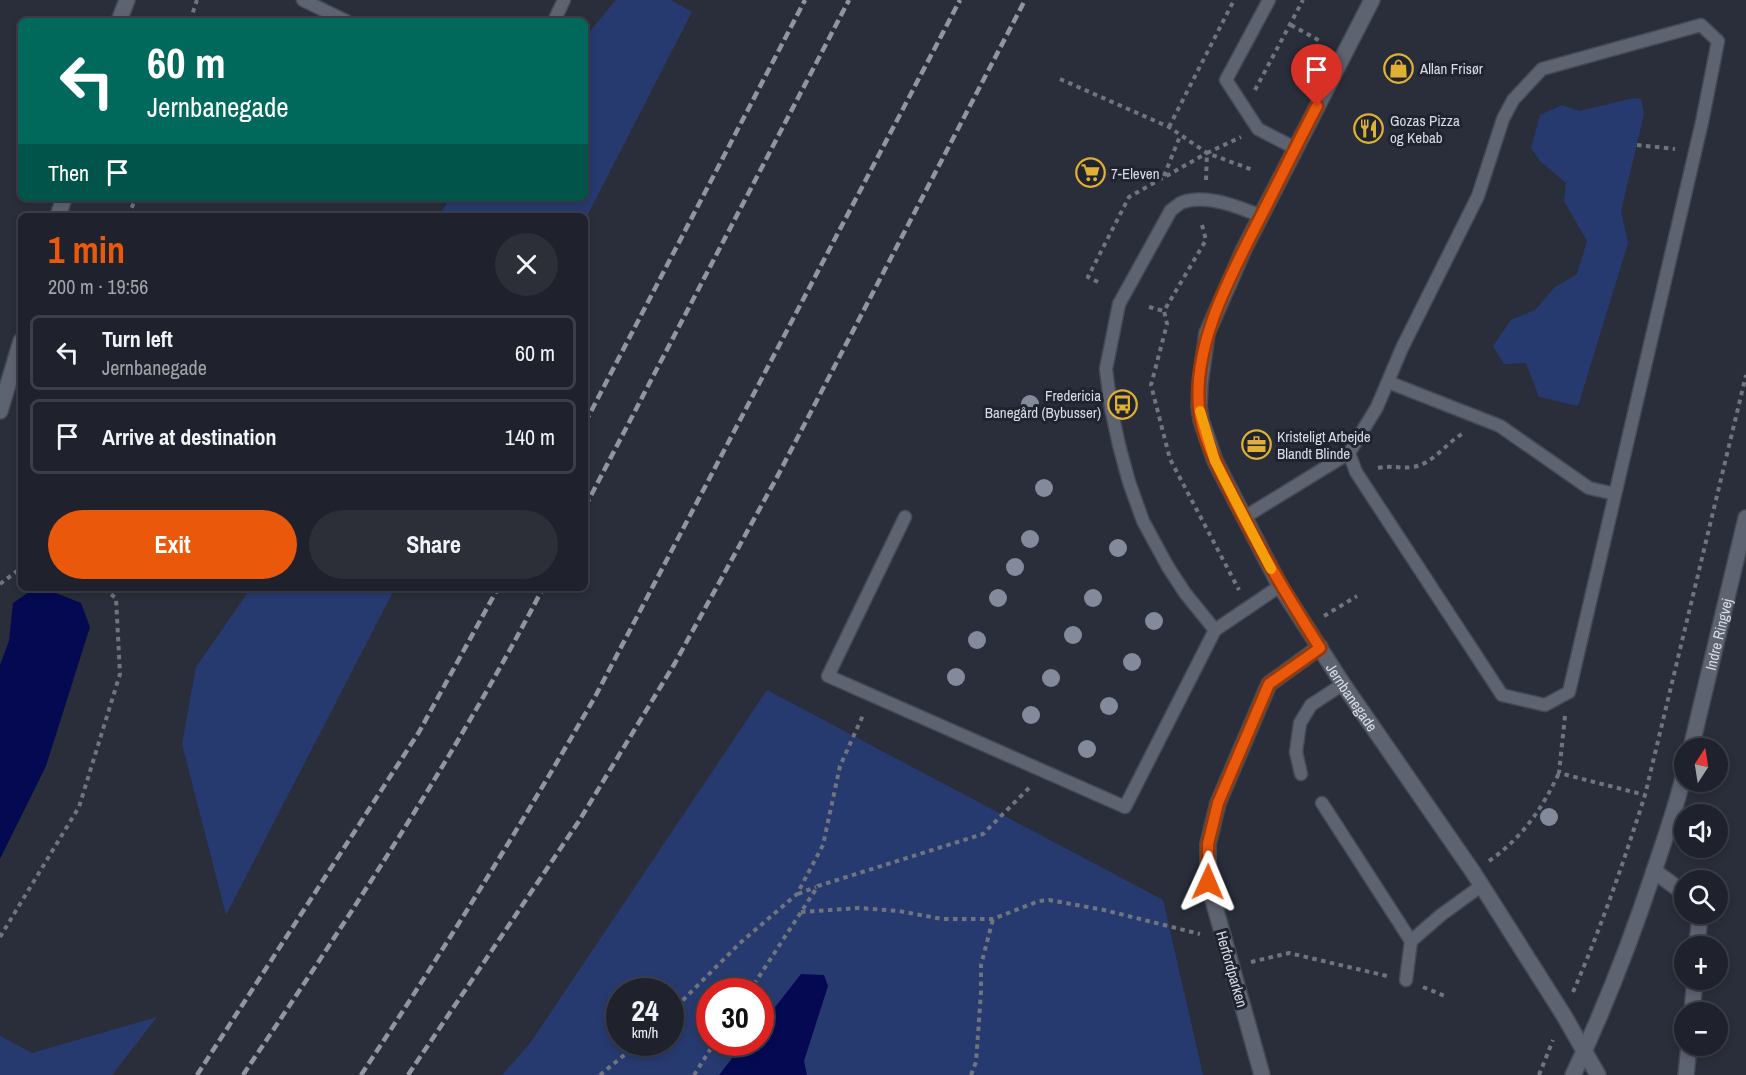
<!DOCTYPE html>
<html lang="en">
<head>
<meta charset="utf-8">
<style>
  body { margin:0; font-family:"Archivo Narrow",sans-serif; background:#2c2f38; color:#f1f3f6; height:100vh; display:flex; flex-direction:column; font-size:22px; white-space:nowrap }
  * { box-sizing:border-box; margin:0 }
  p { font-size:20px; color:#a1a4a9 }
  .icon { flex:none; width:33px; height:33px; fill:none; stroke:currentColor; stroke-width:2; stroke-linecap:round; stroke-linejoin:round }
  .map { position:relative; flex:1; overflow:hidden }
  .sheet { position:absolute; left:18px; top:213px; width:570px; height:378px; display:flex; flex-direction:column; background:#1f222c; border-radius:9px; box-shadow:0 3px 9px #0003,0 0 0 2px #3c3f48 }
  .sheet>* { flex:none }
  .hud { position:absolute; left:18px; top:18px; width:570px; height:183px; border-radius:9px; box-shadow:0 3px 9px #0003,0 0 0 2px #3c3f48; background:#00695c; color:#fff; overflow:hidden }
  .needle { width:39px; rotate:12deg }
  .tools { position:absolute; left:1674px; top:738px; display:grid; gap:12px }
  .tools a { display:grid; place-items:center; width:54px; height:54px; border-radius:50%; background:#1f222c; box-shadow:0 3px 9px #0003,0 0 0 2px #3c3f48; font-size:30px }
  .speed { position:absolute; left:606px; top:978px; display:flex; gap:12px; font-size:30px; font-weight:700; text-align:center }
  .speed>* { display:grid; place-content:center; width:78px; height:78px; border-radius:50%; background:#1f222c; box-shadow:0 3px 9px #0003,0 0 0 2px #3c3f48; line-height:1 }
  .speed small { font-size:15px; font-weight:400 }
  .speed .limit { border:9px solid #d22; background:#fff; color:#111 }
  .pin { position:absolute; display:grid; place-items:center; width:51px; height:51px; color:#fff; margin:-62px -26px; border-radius:50% 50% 50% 0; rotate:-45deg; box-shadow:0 0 6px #0007 }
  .pin .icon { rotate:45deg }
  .me { position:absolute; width:66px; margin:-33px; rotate:1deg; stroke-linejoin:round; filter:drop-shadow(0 0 4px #0008) }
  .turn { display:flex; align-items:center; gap:21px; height:126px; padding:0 30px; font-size:27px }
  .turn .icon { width:78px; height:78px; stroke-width:2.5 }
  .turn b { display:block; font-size:42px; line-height:51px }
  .then { display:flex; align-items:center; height:57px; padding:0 30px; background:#0003; gap:12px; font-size:22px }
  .round { display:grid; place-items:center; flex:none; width:63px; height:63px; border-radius:32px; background:#2c2f38 }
  .overview { display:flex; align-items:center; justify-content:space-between; height:102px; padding:0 30px }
  h1 { font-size:36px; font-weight:800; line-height:45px; color:#ea580c }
  .button { display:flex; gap:12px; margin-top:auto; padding:12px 30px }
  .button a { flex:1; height:69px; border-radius:36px; background:#ea580c; color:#fff; font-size:24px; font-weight:800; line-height:69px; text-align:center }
  .button a+a { background:#2c2f38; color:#f1f3f6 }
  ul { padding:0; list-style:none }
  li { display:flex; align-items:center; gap:18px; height:75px; margin:0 12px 9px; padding:0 18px; border:3px solid #3c3f48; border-radius:9px }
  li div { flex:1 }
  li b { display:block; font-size:22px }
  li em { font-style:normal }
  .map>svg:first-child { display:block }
</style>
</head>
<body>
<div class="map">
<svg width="1746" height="1075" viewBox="0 0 1746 1075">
  <rect width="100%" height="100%" fill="#292e3a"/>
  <!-- green -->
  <path fill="#273a6f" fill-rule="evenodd" d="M616,0H671L692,12L585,220V216H439L450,198H585V37Z
    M1634,98L1641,99L1644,114L1621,211L1628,243L1578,406L1539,397L1526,363L1504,364L1493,346L1511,320L1535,310L1554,288L1577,274L1587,241L1564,201L1566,183L1540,161L1531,148L1540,115L1562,105L1579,111Z
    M251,588H395L226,915L182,744L196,667Z
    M767,690L1163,900L1203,1075H502L531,1042ZM620,992H670V1042H620ZM710,992H760V1042H710Z
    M157,1017L112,1075H0V1036L32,1053Z"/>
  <!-- water -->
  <path fill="#050952" d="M35,588H43L81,603L90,627L46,766L0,859V665L9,641L13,603Z
    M801,974L824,975L828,986L804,1061L807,1075H719L744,1043L760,1042L761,1025Z"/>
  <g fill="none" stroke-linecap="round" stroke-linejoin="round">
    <defs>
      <path id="service" d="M303,0L346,21
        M1269,0L1226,80L1258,129L1295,148
        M554,21L564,0
        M1388,382L1500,426L1589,488L1615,494
        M905,517L828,676L1125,807L1215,630L1280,586
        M1243,518L1349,453L1377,407L1402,348L1478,196L1503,119L1513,100L1542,69L1701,25L1718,41L1702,122L1569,692L1545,705L1502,695L1356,472L1349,453
        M1215,630L1185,593L1168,567L1143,521L1129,482L1119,445L1111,408L1106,369L1119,304L1171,210C1175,208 1179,203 1183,202C1207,194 1239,207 1261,216
        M1301,774L1296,752L1300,723L1311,705L1343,684
        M1322,803L1411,941
        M1406,980L1411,941L1441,915L1481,886"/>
      <path id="minor" d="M119,21L127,0
        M58,216L64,198
        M0,411L21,341
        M1654,871L1684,893
        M1697,946L1700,914
        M1692,1012L1695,980
        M1262,1075L1208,882V844L1218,803L1269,684L1320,647
        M1686,1075L1689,1046"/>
      <g id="tertiary">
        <path id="s1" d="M1372,0L1244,249L1207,333L1200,384L1199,407L1201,420L1215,461L1280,586L1343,684L1473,872L1563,1014L1598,1075"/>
        <path id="s2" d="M1691,748L1746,518"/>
        <path d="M1573,1075C1604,1010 1630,943 1653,874C1664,841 1676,808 1684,774"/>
      </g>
    </defs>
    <!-- service casing -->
    <use href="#service" stroke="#454954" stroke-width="15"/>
    <!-- minor casing -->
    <use href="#minor" stroke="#454954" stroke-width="18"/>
    <!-- tertiary casing -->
    <use href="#tertiary" stroke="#454954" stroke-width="18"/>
    <!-- path -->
    <path stroke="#70747f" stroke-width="4" stroke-dasharray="4.5 4.5" stroke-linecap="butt" d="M190,21L197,0
      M1291,25L1320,41
      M1060,79L1169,127L1207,153L1253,170
      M1255,90L1303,0
      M1169,127L1234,0
      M1637,145L1675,149
      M1164,176L1180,136
      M1206,180L1207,153L1241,137
      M128,216L136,198
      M1202,225L1206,240L1164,311L1167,324L1151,385L1170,459L1239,590
      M1098,282L1088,277L1129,197L1207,153
      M1149,307L1164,311
      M1378,468C1392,465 1401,469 1412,467C1433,465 1446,442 1464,433
      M0,584L21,568
      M1324,616L1357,596
      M1565,716L1559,773L1645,795
      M1489,861C1522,838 1542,809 1559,773
      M798,894L816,887
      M801,912L859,908L899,911L942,919H993L1039,901L1049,900L1104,910L1200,934
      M0,937L79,807L120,674L116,598L102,588
      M1251,962L1289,953L1387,976
      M1423,987L1447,997
      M749,992L818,886L983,834L1030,787
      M1573,992C1601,928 1624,861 1645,795L1746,375
      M670,1013L740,943L797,894L823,845L840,766L864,713
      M600,1075L640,1042
      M694,1075L715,1042
      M971,1075L976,1062L981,992V965L993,919
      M1539,1075L1553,1040"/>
    <!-- service -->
    <use href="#service" stroke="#5d6371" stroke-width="12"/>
    <!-- minor -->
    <use href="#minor" stroke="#5d6371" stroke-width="15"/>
    <!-- tertiary -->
    <use href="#tertiary" stroke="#5d6371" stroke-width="15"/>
    <!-- rail -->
    <path stroke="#91959f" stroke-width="4.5" stroke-dasharray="9 4.5" stroke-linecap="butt" d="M585,423L805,0
      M585,507L849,0
      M197,1075L419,732L498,588
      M243,1075C349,917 455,757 543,588
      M361,1075C443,951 522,824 596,695L960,0
      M408,1075L579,821L675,663L776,479L1025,0"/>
  </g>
  <!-- trees -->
  <g fill="#838a9b">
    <circle cx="1030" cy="404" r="9"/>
    <circle cx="1044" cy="488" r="9"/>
    <circle cx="1030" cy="539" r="9"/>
    <circle cx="1118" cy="548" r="9"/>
    <circle cx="1015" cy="567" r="9"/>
    <circle cx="998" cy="598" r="9"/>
    <circle cx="1093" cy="598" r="9"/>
    <circle cx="1154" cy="621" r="9"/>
    <circle cx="1073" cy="635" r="9"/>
    <circle cx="977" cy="640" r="9"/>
    <circle cx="1132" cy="662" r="9"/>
    <circle cx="956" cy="677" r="9"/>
    <circle cx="1051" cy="678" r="9"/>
    <circle cx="1109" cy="706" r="9"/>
    <circle cx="1031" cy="715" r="9"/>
    <circle cx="1087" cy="749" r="9"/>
    <circle cx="1549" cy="817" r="9"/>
  </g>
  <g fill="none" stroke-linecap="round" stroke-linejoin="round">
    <defs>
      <path id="route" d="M1208,882V844L1218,803L1269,684L1320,648C1287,596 1256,544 1229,489C1217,465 1202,437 1199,408C1193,342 1232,273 1261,216C1280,179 1298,142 1317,106"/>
    </defs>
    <!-- route casing -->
    <use href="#route" stroke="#983908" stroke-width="15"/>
    <!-- route -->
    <use href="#route" stroke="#ea580c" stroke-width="10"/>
    <!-- slow -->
    <path stroke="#f59e0b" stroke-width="10" d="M1200,411L1215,461L1271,569"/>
  </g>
  <!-- icons -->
  <defs>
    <symbol id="shop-ring" viewBox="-11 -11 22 22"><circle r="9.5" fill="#1f2430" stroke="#dfb034" stroke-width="1.5"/><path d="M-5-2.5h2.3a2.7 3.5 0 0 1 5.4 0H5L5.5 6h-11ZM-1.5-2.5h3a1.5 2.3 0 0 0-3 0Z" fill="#dfb034"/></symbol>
    <symbol id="restaurant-ring" viewBox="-11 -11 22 22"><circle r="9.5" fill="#1f2430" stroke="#dfb034" stroke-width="1.5"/><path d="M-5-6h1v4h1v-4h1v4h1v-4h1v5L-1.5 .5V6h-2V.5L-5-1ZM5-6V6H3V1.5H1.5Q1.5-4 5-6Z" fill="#dfb034"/></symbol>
    <symbol id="supermarket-ring" viewBox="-11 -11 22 22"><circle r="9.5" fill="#1f2430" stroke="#dfb034" stroke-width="1.5"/><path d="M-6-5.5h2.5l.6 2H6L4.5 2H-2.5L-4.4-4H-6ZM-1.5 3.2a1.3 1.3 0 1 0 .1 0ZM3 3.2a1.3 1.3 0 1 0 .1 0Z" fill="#dfb034"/></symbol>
    <symbol id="bus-ring" viewBox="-11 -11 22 22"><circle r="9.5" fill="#1f2430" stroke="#dfb034" stroke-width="1.5"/><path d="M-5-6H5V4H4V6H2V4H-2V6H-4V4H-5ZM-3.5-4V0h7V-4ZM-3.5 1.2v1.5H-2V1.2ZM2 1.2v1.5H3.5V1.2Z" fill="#dfb034"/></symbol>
    <symbol id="office-ring" viewBox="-11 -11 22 22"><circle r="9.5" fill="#1f2430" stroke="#dfb034" stroke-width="1.5"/><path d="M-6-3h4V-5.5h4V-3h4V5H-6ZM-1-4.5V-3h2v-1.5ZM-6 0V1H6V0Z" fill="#dfb034"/></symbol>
  </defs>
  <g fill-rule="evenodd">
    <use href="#shop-ring" x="1382" y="52" width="33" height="33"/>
    <use href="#restaurant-ring" x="1352" y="112" width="33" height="33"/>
    <use href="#supermarket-ring" x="1074" y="156" width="33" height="33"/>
    <use href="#bus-ring" x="1106" y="388" width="33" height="33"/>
    <use href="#office-ring" x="1240" y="428" width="33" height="33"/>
  </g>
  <g text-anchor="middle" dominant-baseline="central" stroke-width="6" stroke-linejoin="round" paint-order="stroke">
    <!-- poi labels -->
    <g font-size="15" fill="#d8dce4" stroke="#1f2430" text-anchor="start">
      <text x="1420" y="68">Allan Frisør</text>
      <text x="1390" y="120">Gozas Pizza<tspan x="1390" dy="17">og Kebab</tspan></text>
      <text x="1111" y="173">7-Eleven</text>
      <text x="1101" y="395" text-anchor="end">Fredericia<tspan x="1101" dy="17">Banegård (Bybusser)</tspan></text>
      <text x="1277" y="436">Kristeligt Arbejde<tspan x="1277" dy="17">Blandt Blinde</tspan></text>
    </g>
    <!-- street labels -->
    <g font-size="15" fill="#d8dce4" stroke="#1f2430">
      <text stroke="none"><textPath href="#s2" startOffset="117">Indre Ringvej</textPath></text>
      <text stroke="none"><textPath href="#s1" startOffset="776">Jernbanegade</textPath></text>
      <text transform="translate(1232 969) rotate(74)">Herfordparken</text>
    </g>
  </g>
</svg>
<div class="tools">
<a><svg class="needle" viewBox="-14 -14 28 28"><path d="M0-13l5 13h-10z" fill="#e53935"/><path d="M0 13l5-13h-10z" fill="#a1a4a9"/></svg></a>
<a><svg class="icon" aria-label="sound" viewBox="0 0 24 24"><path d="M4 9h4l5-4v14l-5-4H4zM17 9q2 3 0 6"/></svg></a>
<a><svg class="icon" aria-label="search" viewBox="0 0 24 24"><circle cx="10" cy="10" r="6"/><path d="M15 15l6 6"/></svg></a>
<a>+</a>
<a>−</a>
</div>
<div class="speed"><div>24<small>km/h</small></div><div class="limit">30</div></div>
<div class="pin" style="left:1317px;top:106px;background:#d93025"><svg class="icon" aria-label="arrive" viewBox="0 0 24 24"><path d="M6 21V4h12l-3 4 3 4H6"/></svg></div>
<svg class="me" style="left:1208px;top:882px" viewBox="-20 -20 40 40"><path d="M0-17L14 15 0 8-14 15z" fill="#ea580c" stroke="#fff" stroke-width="4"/></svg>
<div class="hud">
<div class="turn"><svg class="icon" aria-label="left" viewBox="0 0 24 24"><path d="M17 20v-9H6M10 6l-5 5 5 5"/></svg><div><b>60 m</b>Jernbanegade</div></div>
<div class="then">Then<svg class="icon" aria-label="arrive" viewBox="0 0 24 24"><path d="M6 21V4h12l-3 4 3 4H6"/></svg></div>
</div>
<section class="sheet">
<div class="overview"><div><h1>1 min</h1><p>200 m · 19:56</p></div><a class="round"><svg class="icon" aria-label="close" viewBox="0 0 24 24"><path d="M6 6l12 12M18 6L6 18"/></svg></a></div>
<ul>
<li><svg class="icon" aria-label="left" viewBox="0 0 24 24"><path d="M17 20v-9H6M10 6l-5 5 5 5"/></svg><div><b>Turn left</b><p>Jernbanegade</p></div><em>60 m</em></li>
<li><svg class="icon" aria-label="arrive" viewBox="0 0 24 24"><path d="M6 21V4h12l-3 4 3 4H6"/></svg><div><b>Arrive at destination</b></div><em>140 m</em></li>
</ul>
<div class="button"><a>Exit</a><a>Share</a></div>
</section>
</div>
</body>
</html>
